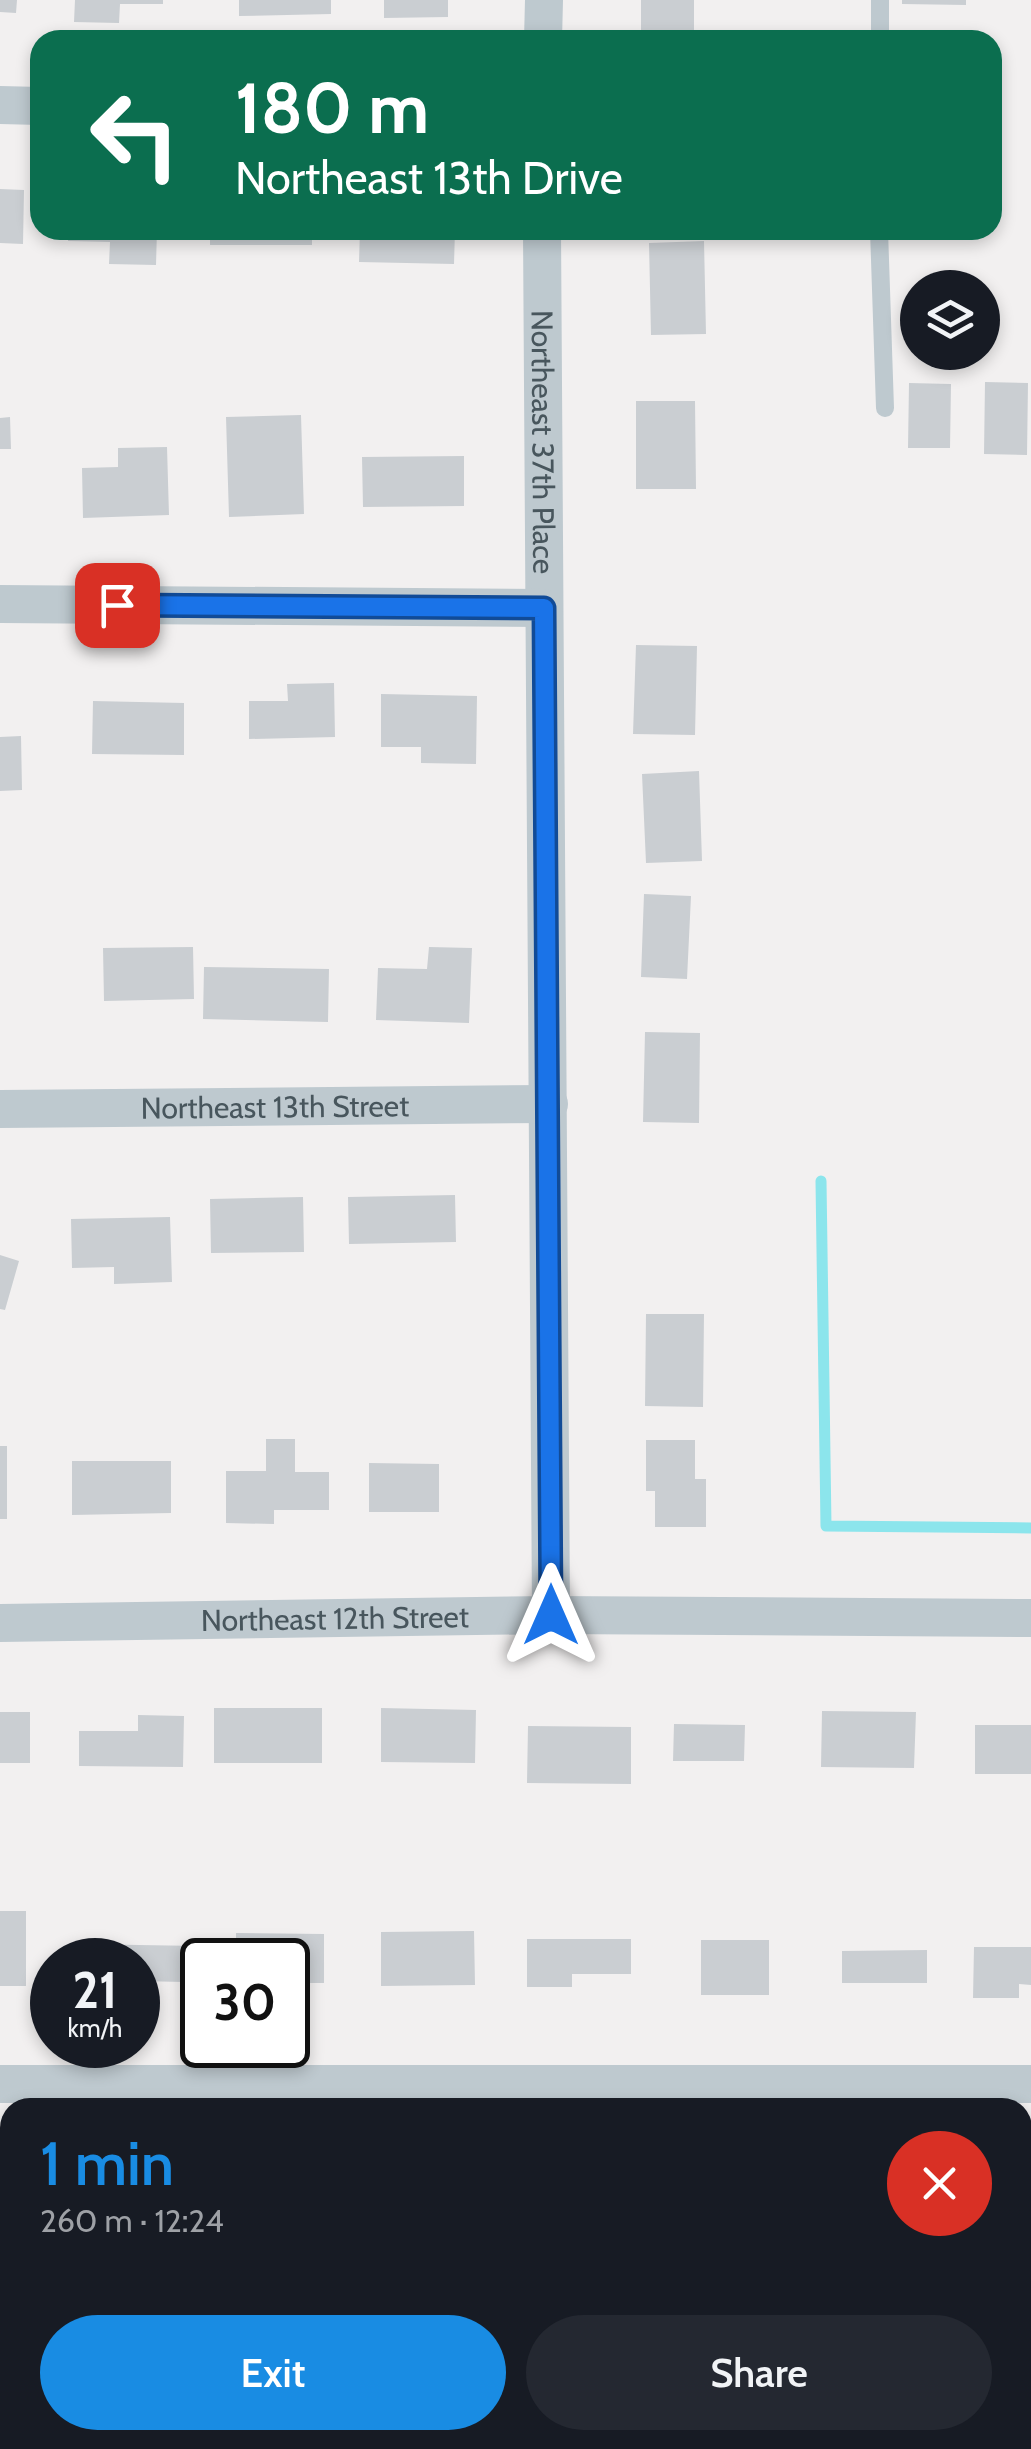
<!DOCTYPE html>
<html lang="en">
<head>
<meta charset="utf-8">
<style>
  body { margin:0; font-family:Cabin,sans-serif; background:#242831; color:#f1f3f6; height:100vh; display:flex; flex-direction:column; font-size:38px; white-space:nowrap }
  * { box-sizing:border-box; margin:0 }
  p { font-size:32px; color:#9ea1a6 }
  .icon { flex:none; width:55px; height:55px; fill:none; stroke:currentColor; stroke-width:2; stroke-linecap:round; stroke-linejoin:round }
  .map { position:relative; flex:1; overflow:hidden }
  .side { position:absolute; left:0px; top:2098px; width:1032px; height:352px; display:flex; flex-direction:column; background:#171b24; border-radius:30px 30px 0 0; box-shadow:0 5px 15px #0003 }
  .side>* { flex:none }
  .top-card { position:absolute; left:30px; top:30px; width:972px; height:210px; border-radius:30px; box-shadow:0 5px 15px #0003; background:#0b6e4f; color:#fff; overflow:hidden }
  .controls { position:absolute; left:900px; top:270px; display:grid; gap:20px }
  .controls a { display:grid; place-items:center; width:100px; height:100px; border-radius:50%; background:#171b24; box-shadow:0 5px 15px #0003; font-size:50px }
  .speed { position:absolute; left:30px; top:1938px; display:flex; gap:20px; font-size:50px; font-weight:700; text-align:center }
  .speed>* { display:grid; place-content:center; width:130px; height:130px; border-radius:50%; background:#171b24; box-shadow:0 5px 15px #0003; line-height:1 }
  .speed small { font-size:25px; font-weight:400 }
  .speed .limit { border:5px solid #111; border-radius:15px; background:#fff; color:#111 }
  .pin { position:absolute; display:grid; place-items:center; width:85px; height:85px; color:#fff; margin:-42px; border-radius:20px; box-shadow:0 5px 15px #0006 }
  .me { position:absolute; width:110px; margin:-55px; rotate:0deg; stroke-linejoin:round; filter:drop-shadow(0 0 8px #0008) }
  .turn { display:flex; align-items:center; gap:35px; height:210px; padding:0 40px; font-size:45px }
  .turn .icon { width:130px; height:130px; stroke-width:2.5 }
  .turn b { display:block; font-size:70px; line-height:85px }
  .round { display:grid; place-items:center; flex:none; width:105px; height:105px; border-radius:52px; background:#242831 }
  .summary { display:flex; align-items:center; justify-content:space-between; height:170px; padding:0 40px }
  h1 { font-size:60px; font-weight:600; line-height:75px; color:#198ce3 }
  .action { display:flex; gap:20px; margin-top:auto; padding:20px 40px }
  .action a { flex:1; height:115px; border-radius:60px; background:#198ce3; color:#fff; font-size:40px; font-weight:600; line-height:115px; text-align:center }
  .action a+a { background:#242831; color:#f1f3f6 }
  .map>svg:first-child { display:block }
</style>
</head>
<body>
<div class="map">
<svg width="1031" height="2449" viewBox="0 0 1031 2449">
  <rect width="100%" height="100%" fill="#f2f0f0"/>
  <!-- green -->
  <path fill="#bfefcb" d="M0,2316H10V2440H1022L1023,2319H1031V2449H0Z"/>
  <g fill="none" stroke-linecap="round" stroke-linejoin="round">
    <!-- stream -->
    <path stroke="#8ce5ec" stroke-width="11" d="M821,1181L826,1526L1031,1528"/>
  </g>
  <!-- building -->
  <path fill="#caced2" d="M0,0H17L16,13L0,12Z
    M75,0H163V4H120L119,23L74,22Z
    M239,0H331V14L239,16Z
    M384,0H448V17L384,18Z
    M641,0H694V40H641Z
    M902,0H966V5L902,4Z
    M0,189L24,190L23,244L0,243Z
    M68,230H157L156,265L109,264L110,242L68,241Z
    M210,230H312V245H210Z
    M360,230H455L454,264L359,262Z
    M704,241L706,334L651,335L649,243Z
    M985,382L1028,383L1027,455L984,454Z
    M909,383L951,384L950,448H908Z
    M636,401H695L696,489H636Z
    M301,415L304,514L229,517L226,417Z
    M10,417L11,449H0V418Z
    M167,447L169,515L83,518L82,468L118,467V448Z
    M464,456V506L363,507L362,457Z
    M636,645L697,646L695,735L633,734Z
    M334,683L335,737L249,739V701H288L287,684Z
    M381,694L477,696L476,764L421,763V747H381Z
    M93,701L184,703V755L92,754Z
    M21,736L22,790L0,791V737Z
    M699,771L702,861L646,863L642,774Z
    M644,894L691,896L687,979L641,977Z
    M193,947L194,999L104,1001L103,948Z
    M429,947L472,948L469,1023L376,1020L378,968L427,969Z
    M204,967L329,969L328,1022L203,1019Z
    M645,1032L700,1033L699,1123L643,1122Z
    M455,1195L456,1242L349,1244L348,1197Z
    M303,1197L304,1252L211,1253L210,1199Z
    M170,1217L172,1282L114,1284V1267L72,1268L71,1219Z
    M0,1255L19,1261L5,1310L0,1309Z
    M646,1314H704L703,1407L645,1406Z
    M266,1439H295V1472H329V1510H274V1524L226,1523V1471H266Z
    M646,1440H695V1479H706V1527H655V1491H646Z
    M0,1446H7V1519H0Z
    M72,1461H171V1513L72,1515Z
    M369,1463L439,1464V1512H369Z
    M214,1708H322V1763H214Z
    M381,1708L476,1710L475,1763L381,1762Z
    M822,1711L916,1712L914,1768L821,1767Z
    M0,1712H30V1763H0Z
    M138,1715L184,1716L183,1767L79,1766V1731H138Z
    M674,1724L745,1725L744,1761H673Z
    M975,1725H1031V1774H975Z
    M528,1726L631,1727V1784L527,1783Z
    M0,1911H26V1986H0Z
    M474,1931L475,1985L381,1986V1932Z
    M236,1933L324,1934V1983H288V1960H236Z
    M527,1939H631V1974H572V1987H527Z
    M701,1940H769V1995H701Z
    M79,1944L199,1946V1969H184V1982L138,1981V1960H79Z
    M974,1947H1031V1985L1019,1984V1998H973Z
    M927,1950V1983H842V1951Z
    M1022,2165H1031V2219H1022Z
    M0,2170H10V2221H0Z"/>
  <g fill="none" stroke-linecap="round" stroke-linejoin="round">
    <!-- service -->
    <path stroke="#bec9cf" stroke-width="18" d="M880,40V0
      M879,230L885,408"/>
    <!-- minor -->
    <g stroke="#bec9cf" stroke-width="38">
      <path d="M543,40L544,0"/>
      <path d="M0,105L40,106"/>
      <path id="s1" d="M542,230L551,1615"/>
      <path d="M0,604L544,608"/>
      <path id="s2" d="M0,1109L549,1104"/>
      <path id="s3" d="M0,1623L551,1615L1031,1618"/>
      <path d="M0,2084H1031"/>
    </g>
  </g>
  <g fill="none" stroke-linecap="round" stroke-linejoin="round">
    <defs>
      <path id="route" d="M117,605L544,608L551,1615"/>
    </defs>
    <!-- route casing -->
    <use href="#route" stroke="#114b97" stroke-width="25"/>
    <!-- route -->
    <use href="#route" stroke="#1a73e8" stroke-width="18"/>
  </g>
  <g text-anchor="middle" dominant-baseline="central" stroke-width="8" stroke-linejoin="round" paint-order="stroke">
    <!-- street labels -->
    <g font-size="30" fill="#48565d" stroke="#fff">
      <text stroke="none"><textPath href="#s1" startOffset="212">Northeast 37th Place</textPath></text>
      <text stroke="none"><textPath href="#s2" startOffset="275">Northeast 13th Street</textPath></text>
      <text stroke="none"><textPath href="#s3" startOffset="335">Northeast 12th Street</textPath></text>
    </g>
  </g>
</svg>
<div class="controls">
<a><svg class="icon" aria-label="layers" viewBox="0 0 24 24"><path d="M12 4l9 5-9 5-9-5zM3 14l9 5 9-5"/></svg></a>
</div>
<div class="speed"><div>21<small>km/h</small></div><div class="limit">30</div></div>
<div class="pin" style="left:117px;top:605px;background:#d93025"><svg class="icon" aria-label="arrive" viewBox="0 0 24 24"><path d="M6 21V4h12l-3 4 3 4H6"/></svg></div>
<svg class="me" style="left:551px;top:1615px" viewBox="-20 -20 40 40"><path d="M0-17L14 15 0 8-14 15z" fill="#1a73e8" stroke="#fff" stroke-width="4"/></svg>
<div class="top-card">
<div class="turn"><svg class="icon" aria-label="left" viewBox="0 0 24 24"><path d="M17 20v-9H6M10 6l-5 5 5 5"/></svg><div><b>180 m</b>Northeast 13th Drive</div></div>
</div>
<section class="side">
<div class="summary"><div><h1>1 min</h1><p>260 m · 12:24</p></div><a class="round" style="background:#d93025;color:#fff"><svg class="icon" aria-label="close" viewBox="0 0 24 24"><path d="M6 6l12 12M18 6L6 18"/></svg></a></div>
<div class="action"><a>Exit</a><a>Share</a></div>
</section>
</div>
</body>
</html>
